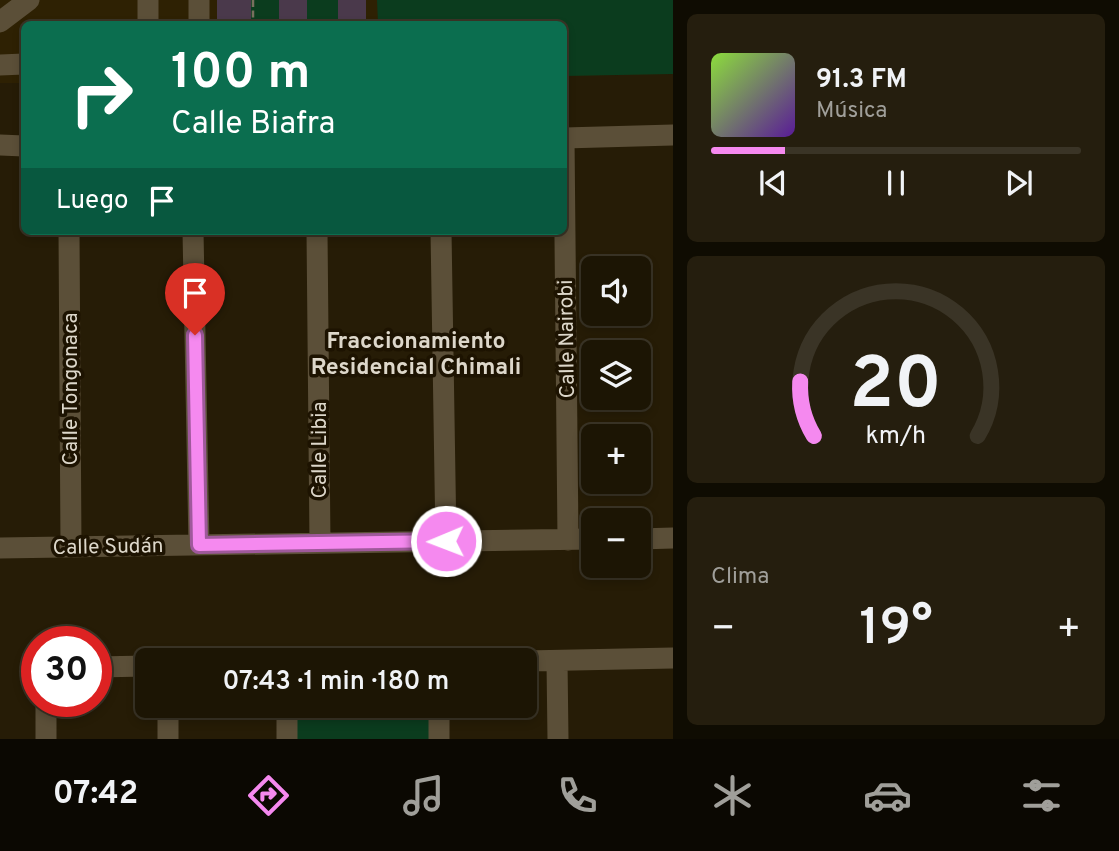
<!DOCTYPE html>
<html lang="es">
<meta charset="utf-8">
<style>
:root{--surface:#1c1504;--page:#251e0e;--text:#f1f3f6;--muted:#a09f9a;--line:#3a3426;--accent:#f589ef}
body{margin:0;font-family:Overpass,sans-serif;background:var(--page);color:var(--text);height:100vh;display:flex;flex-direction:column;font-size:26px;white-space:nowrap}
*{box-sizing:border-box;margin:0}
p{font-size:23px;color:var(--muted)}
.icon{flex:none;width:38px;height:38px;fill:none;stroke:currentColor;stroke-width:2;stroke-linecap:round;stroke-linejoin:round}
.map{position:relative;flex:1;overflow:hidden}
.details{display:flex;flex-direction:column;gap:14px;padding:14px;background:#0f0c02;width:446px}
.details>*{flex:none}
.hud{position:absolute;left:21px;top:21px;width:546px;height:214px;border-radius:10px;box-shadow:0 4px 10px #0003,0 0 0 2px var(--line);background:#0b6e4f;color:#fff;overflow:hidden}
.tools{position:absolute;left:581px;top:256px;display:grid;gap:14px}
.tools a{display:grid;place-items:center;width:70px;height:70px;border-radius:10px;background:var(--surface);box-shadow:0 4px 10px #0003,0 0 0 2px var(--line);font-size:35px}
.speed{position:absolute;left:21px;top:626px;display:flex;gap:14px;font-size:35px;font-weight:700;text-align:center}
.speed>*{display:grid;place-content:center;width:91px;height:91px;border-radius:50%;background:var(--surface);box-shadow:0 4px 10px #0003,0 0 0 2px var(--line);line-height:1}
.speed .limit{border:10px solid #d22;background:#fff;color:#111}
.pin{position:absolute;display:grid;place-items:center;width:60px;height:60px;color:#fff;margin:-72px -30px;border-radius:50% 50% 50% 0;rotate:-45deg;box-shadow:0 0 7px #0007}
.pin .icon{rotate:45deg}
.me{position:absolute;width:77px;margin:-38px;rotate:269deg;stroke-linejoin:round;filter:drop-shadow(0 0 5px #0008)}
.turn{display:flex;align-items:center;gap:24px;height:147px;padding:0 35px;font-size:32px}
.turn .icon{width:91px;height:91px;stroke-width:2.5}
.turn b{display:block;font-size:49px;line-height:60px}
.then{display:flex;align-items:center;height:66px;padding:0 35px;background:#0003;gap:14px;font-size:26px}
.big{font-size:52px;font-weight:600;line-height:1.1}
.details .widget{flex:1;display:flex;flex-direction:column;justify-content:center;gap:10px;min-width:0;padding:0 24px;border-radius:10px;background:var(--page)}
.details .dial{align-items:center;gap:0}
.dial svg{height:182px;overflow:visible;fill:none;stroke:var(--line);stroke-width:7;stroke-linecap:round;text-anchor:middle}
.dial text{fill:var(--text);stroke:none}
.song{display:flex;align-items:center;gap:21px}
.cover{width:84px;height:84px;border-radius:10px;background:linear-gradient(135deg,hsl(90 70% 55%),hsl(270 70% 35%))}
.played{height:7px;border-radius:4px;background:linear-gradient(90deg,var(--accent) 20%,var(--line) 20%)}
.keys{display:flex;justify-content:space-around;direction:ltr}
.heat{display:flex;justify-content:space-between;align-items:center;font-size:38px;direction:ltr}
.trip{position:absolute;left:135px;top:648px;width:402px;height:70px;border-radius:10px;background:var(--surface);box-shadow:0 4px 10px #0003,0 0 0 2px var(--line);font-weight:600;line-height:70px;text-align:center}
.tabs{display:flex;height:112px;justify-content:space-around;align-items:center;background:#0b0802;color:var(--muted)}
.tabs .icon{width:49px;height:49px}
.tabs .selected{color:var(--accent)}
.tabs b{font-size:32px;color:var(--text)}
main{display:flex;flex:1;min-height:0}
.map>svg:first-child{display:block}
</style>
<main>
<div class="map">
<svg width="673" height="739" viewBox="0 0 673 739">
<rect width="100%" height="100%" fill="#261c06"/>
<path fill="#2e2103" d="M0,0H673V74L564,76V24H24V83H0Z"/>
<path fill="#0b3c1e" d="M251,0H279V24H251Z
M307,0H338V24H307Z
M377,0H673V74L564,76V24H378Z
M293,705H435V739H293Z"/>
<path fill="#4a394b" d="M217,0H251V24H217Z
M279,0H307V24H279Z
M338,0H366V24H338Z"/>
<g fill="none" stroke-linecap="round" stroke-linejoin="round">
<path stroke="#78705e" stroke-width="2.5" stroke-dasharray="7 3.5" stroke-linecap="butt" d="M253,0V24"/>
<path stroke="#5b4f38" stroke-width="21" d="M148,0V24
M199,0V24
M0,22L29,0
M0,65L24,64
M564,138L568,540
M564,138L673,135
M0,145L24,146
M69,231L71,547
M193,231L199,545
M317,231L320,543
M441,231L446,541
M639,539L673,538
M0,548L593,539
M525,661L673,658
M557,661L558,739
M96,667L147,666
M46,702V739
M168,705V739
M287,705V739
M439,705V739"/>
</g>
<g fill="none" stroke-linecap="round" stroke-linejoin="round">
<defs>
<path id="route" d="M195,335L199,545L446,541"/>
</defs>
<use href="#route" stroke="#9f599b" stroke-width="18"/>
<use href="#route" stroke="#f589ef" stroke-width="12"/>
</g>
<g text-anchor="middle" stroke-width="7" stroke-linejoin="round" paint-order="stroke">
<g font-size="21" fill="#ddd7ca" stroke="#1d1301">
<text transform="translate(566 339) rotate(-91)" y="7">Calle Nairobi</text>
<text transform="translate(70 389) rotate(-90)" y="7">Calle Tongonaca</text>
<text transform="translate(319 450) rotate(-90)" y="7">Calle Libia</text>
<text transform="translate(108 546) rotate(-1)" y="7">Calle Sudán</text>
</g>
<g font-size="23" font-weight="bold" fill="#ddd7ca" stroke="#1d1301">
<text x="416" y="348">Fraccionamiento<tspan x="416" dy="26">Residencial Chimali</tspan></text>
</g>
</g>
</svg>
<div class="tools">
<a><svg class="icon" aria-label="sound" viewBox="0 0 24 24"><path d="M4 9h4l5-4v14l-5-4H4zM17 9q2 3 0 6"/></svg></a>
<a><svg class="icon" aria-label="layers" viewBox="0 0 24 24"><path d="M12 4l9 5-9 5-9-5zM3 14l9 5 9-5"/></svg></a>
<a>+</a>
<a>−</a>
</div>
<div class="speed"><div class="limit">30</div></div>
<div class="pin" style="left:195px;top:335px;background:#d93025"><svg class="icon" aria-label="arrive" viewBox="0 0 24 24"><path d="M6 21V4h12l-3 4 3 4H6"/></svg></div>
<svg class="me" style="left:446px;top:541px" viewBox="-20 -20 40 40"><circle r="17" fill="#f589ef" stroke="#fff" stroke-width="3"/><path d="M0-11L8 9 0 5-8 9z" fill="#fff"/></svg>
<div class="trip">07:43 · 1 min · 180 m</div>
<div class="hud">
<div class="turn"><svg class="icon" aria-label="right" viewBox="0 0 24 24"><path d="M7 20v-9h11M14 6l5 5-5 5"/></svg><div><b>100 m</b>Calle Biafra</div></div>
<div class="then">Luego<svg class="icon" aria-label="arrive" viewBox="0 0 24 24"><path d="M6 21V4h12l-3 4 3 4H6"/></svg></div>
</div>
</div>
<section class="details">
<div class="widget">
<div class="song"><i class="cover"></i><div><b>91.3 FM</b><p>Música</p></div></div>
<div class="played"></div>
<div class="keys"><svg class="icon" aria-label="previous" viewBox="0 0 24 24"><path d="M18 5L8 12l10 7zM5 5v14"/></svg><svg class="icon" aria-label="pause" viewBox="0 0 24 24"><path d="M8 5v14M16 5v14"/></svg><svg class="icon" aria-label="next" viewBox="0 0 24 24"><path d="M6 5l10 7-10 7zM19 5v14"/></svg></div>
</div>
<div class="widget dial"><svg viewBox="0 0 100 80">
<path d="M14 69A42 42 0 1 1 86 69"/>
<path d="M14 69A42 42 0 0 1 8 45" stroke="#f589ef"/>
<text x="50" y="56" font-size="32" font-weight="700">20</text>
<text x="50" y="72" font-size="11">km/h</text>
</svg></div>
<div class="widget"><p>Clima</p>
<div class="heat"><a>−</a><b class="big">19°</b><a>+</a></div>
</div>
</section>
</main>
<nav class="tabs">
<b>07:42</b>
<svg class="icon selected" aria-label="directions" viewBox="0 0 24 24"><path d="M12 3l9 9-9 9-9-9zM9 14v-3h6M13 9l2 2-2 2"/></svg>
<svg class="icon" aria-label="music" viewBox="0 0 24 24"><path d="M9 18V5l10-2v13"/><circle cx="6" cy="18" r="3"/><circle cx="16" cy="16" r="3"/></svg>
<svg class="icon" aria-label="phone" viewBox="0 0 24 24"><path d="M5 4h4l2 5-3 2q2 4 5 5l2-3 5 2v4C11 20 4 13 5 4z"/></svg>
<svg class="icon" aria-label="climate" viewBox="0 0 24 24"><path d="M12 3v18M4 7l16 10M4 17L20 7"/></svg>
<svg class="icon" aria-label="car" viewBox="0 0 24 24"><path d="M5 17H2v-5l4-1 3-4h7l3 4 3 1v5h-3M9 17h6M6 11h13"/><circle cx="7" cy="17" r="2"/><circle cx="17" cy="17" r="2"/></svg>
<svg class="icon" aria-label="filters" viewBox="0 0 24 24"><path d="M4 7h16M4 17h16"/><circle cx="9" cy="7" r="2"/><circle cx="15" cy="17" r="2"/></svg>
</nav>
